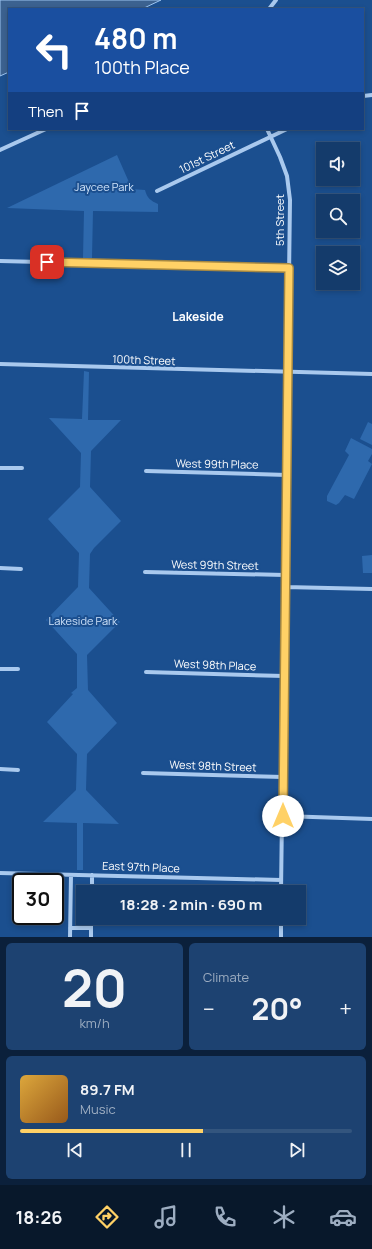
<!DOCTYPE html>
<meta charset="utf-8">
<style>
:root{--surface:#143b6b;--page:#1d4271;--text:#f1f3f6;--muted:#9dadc1;--line:#33557e;--accent:#ffd166}
body{margin:0;font-family:Manrope,sans-serif;background:var(--page);color:var(--text);height:100vh;display:flex;flex-direction:column;font-size:15px;white-space:nowrap}
*{box-sizing:border-box;margin:0}
p{font-size:13px;color:var(--muted)}
.icon{flex:none;width:22px;height:22px;fill:none;stroke:currentColor;stroke-width:2;stroke-linecap:round;stroke-linejoin:round}
.map{position:relative;height:937px;overflow:hidden}
.details{display:flex;flex-direction:column;gap:6px;padding:6px;background:#0b203b;flex:1}
.details>*{flex:none}
.hud{position:absolute;left:8px;top:8px;width:356px;height:122px;border-radius:0px;box-shadow:0 2px 6px #0003,0 0 0 1px var(--line);background:#1a4fa0;color:#fff;overflow:hidden}
.controls{position:absolute;left:316px;top:142px;display:grid;gap:8px}
.controls a{display:grid;place-items:center;width:44px;height:44px;border-radius:0px;background:var(--surface);box-shadow:0 2px 6px #0003,0 0 0 1px var(--line);font-size:20px}
.speed{position:absolute;left:12px;top:873px;display:flex;gap:8px;font-size:20px;font-weight:700;text-align:center}
.speed>*{display:grid;place-content:center;width:52px;height:52px;border-radius:50%;background:var(--surface);box-shadow:0 2px 6px #0003,0 0 0 1px var(--line);line-height:1}
.speed .limit{border:2px solid #111;border-radius:6px;background:#fff;color:#111}
.pin{position:absolute;display:grid;place-items:center;width:34px;height:34px;color:#fff;margin:-17px;border-radius:8px;box-shadow:0 2px 6px #0006}
.me{position:absolute;width:44px;margin:-22px;rotate:0deg;stroke-linejoin:round;filter:drop-shadow(0 0 3px #0008)}
.turn{display:flex;align-items:center;gap:14px;height:84px;padding:0 20px;font-size:18px}
.turn .icon{width:52px;height:52px;stroke-width:2.5}
.turn b{display:block;font-size:28px;line-height:34px}
.then{display:flex;align-items:center;height:38px;padding:0 20px;background:#0003;gap:8px;font-size:15px}
.big{font-size:30px;font-weight:700;line-height:1.1}
.details .tile{flex:1;display:flex;flex-direction:column;justify-content:center;gap:6px;min-width:0;padding:0 14px;border-radius:6px;background:var(--page)}
.details .dial{align-items:center;gap:0}
.dial b{font-size:52px;line-height:1}
.song{display:flex;align-items:center;gap:12px}
.cover{width:48px;height:48px;border-radius:6px;background:linear-gradient(135deg,hsl(40 70% 55%),hsl(30 70% 35%))}
.played{height:4px;border-radius:2px;background:linear-gradient(90deg,var(--accent) 55%,var(--line) 55%)}
.keys{display:flex;justify-content:space-around;direction:ltr}
.heat{display:flex;justify-content:space-between;align-items:center;font-size:22px;direction:ltr}
.details .tiles{flex:1;display:grid;gap:6px;grid-template-columns:1fr 1fr}
.tile:last-child{grid-column:span 2}
.trip{position:absolute;left:76px;top:885px;width:230px;height:40px;border-radius:0px;background:var(--surface);box-shadow:0 2px 6px #0003,0 0 0 1px var(--line);font-weight:700;line-height:40px;text-align:center}
.dock{display:flex;height:64px;justify-content:space-around;align-items:center;background:#08182b;color:var(--muted)}
.dock .icon{width:28px;height:28px}
.dock .selected{color:var(--accent)}
.dock b{font-size:18px;color:var(--text)}
.map>svg:first-child{display:block}
</style>
<div class="map">
<svg width="372" height="937" viewBox="0 0 372 937">
<rect width="100%" height="100%" fill="#1b4f8f"/>
<path fill="#2e69ad" d="M117,155L132,189L145,190C147,198 151,201 158,204V212L93,211L92,258H83L84,211L7,208Z
M84,371L89,372L88,420H121L91,451L90,487L121,521L94,548L90,554L89,588L120,622L87,655L88,690L117,723L87,754L86,790L119,824L83,823V870H77V823L43,822L76,790L77,754L47,722L73,694L71,693L77,688V654L46,620L78,587L79,553L48,519L80,487L81,453L49,418L82,419Z
M368,422L372,424V445L360,439Z
M351,438L372,449V454L368,461L372,464L354,499L345,495L339,503L336,505L327,501V496L349,455L345,451Z
M372,555V573H363L362,556Z"/>
<path fill="#3c6290" stroke="#9cc4f0" d="M0,0H161L142,9H9V72L0,76Z"/>
<g fill="none" stroke-linecap="round" stroke-linejoin="round">
<path stroke="#a9c9ee" stroke-width="4" d="M269,9L276,0
M363,96L372,95
M267,129L280,157L287,176L290,200L281,892
M0,150L46,129
M157,191L287,129
M0,261L289,268
M0,364L372,374
M0,468H22
M146,471L287,475
M0,568L21,569
M145,572L285,575
M285,587L372,589
M0,669H18
M146,672L284,676
M0,769L18,770
M143,773L283,777
M283,816L372,819
M0,873L281,880
M92,892V875
M70,928H91
M70,937L71,875
M91,937V918
M281,937V918"/>
</g>
<g fill="none" stroke-linecap="round" stroke-linejoin="round">
<defs>
<path id="route" d="M47,262L289,268L283,816"/>
</defs>
<use href="#route" stroke="#a68842" stroke-width="10"/>
<use href="#route" stroke="#ffd166" stroke-width="7"/>
</g>
<g text-anchor="middle" stroke-width="4" stroke-linejoin="round" paint-order="stroke">
<g font-size="11" fill="#fff" stroke="#1b4f8f">
<text transform="translate(207 157) rotate(-26)" y="4">101st Street</text>
<text transform="translate(280 220) rotate(-90)" y="4">5th Street</text>
<text transform="translate(144 360) rotate(2)" y="4">100th Street</text>
<text transform="translate(217 464) rotate(1)" y="4">West 99th Place</text>
<text transform="translate(215 565) rotate(1)" y="4">West 99th Street</text>
<text transform="translate(215 665) rotate(2)" y="4">West 98th Place</text>
<text transform="translate(213 766) rotate(2)" y="4">West 98th Street</text>
<text transform="translate(141 867) rotate(2)" y="4">East 97th Place</text>
</g>
<g font-size="11" fill="#cfe3fa" stroke="#1b4f8f">
<text x="104" y="191">Jaycee Park</text>
<text x="83" y="625">Lakeside Park</text>
</g>
<g font-size="12" font-weight="bold" fill="#fff" stroke="#1b4f8f">
<text x="198" y="321">Lakeside</text>
</g>
</g>
</svg>
<div class="controls">
<a><svg class="icon" aria-label="sound" viewBox="0 0 24 24"><path d="M4 9h4l5-4v14l-5-4H4zM17 9q2 3 0 6"/></svg></a>
<a><svg class="icon" aria-label="search" viewBox="0 0 24 24"><circle cx="10" cy="10" r="6"/><path d="M15 15l6 6"/></svg></a>
<a><svg class="icon" aria-label="layers" viewBox="0 0 24 24"><path d="M12 4l9 5-9 5-9-5zM3 14l9 5 9-5"/></svg></a>
</div>
<div class="speed"><div class="limit">30</div></div>
<div class="pin" style="left:47px;top:262px;background:#d93025"><svg class="icon" aria-label="arrive" viewBox="0 0 24 24"><path d="M6 21V4h12l-3 4 3 4H6"/></svg></div>
<svg class="me" style="left:283px;top:816px" viewBox="-20 -20 40 40"><circle r="19" fill="#fff"/><path d="M0-13L10 11 0 6-10 11z" fill="#ffd166"/></svg>
<div class="trip">18:28 · 2 min · 690 m</div>
<div class="hud">
<div class="turn"><svg class="icon" aria-label="left" viewBox="0 0 24 24"><path d="M17 20v-9H6M10 6l-5 5 5 5"/></svg><div><b>480 m</b>100th Place</div></div>
<div class="then">Then<svg class="icon" aria-label="arrive" viewBox="0 0 24 24"><path d="M6 21V4h12l-3 4 3 4H6"/></svg></div>
</div>
</div>
<section class="details">
<div class="tiles">
<div class="tile dial"><b>20</b><p>km/h</p></div>
<div class="tile"><p>Climate</p>
<div class="heat"><a>−</a><b class="big">20°</b><a>+</a></div>
</div>
<div class="tile">
<div class="song"><i class="cover"></i><div><b>89.7 FM</b><p>Music</p></div></div>
<div class="played"></div>
<div class="keys"><svg class="icon" aria-label="previous" viewBox="0 0 24 24"><path d="M18 5L8 12l10 7zM5 5v14"/></svg><svg class="icon" aria-label="pause" viewBox="0 0 24 24"><path d="M8 5v14M16 5v14"/></svg><svg class="icon" aria-label="next" viewBox="0 0 24 24"><path d="M6 5l10 7-10 7zM19 5v14"/></svg></div>
</div>
</div>
</section>
<nav class="dock">
<b>18:26</b>
<svg class="icon selected" aria-label="directions" viewBox="0 0 24 24"><path d="M12 3l9 9-9 9-9-9zM9 14v-3h6M13 9l2 2-2 2"/></svg>
<svg class="icon" aria-label="music" viewBox="0 0 24 24"><path d="M9 18V5l10-2v13"/><circle cx="6" cy="18" r="3"/><circle cx="16" cy="16" r="3"/></svg>
<svg class="icon" aria-label="phone" viewBox="0 0 24 24"><path d="M5 4h4l2 5-3 2q2 4 5 5l2-3 5 2v4C11 20 4 13 5 4z"/></svg>
<svg class="icon" aria-label="climate" viewBox="0 0 24 24"><path d="M12 3v18M4 7l16 10M4 17L20 7"/></svg>
<svg class="icon" aria-label="car" viewBox="0 0 24 24"><path d="M5 17H2v-5l4-1 3-4h7l3 4 3 1v5h-3M9 17h6M6 11h13"/><circle cx="7" cy="17" r="2"/><circle cx="17" cy="17" r="2"/></svg>
</nav>
